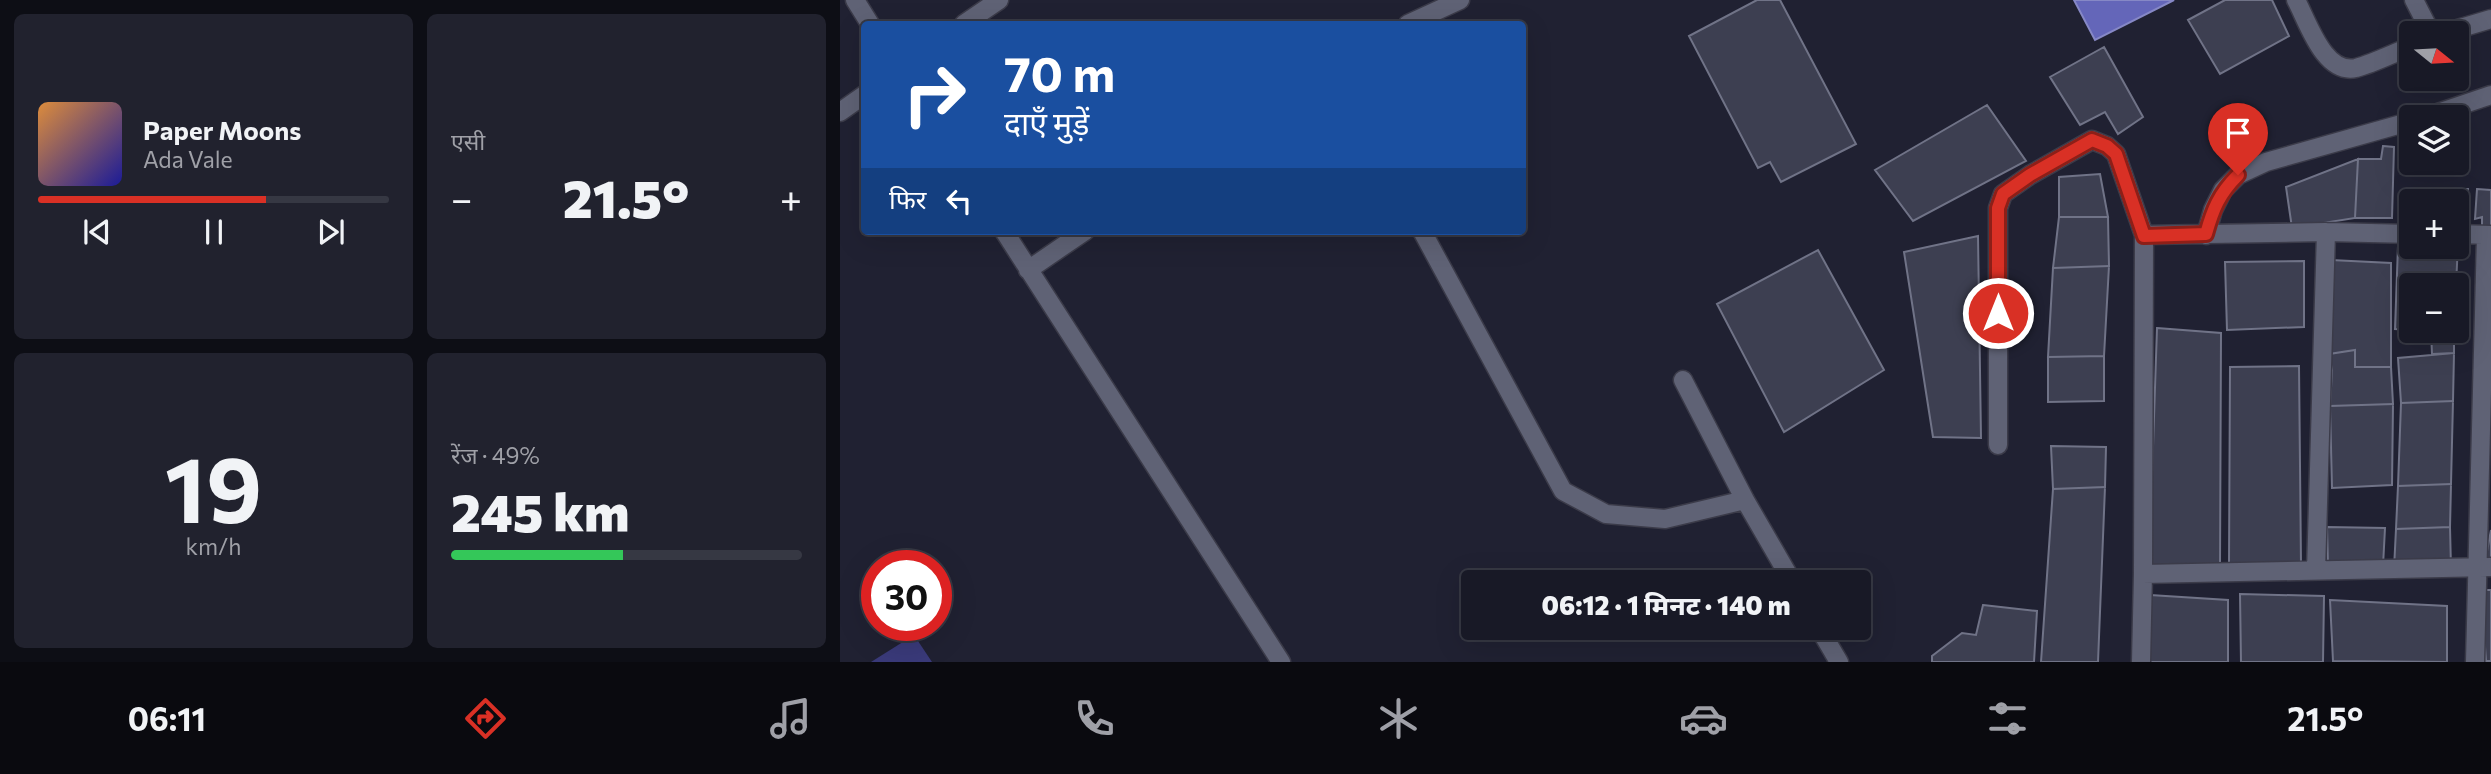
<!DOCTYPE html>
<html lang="hi">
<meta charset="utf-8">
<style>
:root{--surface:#181926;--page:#21222e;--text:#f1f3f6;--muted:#9fa0a7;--line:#363843;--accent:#d93025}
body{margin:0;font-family:Commissioner,"Noto Sans Devanagari",sans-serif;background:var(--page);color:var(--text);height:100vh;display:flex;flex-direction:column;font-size:26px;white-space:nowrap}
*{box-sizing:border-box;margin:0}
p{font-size:23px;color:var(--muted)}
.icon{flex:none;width:38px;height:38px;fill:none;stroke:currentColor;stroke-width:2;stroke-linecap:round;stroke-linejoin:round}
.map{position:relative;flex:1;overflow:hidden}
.side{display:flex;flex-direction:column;gap:14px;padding:14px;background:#0d0e15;width:840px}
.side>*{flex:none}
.hud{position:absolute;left:21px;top:21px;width:665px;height:214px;border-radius:7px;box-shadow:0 7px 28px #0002,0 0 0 2px var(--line);background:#1a4fa0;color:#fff;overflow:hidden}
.needle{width:46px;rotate:108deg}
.buttons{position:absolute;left:1559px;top:21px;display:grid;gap:14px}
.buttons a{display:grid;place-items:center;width:70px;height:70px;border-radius:7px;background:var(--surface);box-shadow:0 7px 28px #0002,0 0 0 2px var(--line);font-size:35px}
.speed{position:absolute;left:21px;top:550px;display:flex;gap:14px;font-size:35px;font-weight:700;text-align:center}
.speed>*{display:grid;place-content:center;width:91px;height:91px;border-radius:50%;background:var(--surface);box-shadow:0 7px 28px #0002,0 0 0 2px var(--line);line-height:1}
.speed .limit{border:10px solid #d22;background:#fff;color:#111}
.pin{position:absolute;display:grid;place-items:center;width:60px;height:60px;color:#fff;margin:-72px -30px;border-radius:50% 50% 50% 0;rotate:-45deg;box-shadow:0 0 7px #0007}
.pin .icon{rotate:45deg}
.me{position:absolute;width:77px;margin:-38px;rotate:0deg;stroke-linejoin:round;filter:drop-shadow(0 0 5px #0008)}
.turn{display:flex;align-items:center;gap:24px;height:147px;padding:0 28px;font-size:32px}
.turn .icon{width:91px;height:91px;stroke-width:2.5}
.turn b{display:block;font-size:49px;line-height:60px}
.then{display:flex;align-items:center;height:66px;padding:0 28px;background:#0003;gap:14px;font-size:26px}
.big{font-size:52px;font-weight:800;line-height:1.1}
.side .card{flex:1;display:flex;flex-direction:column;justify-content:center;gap:10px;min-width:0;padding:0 24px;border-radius:10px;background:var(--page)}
.side .dial{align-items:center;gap:0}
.dial b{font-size:91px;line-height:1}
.song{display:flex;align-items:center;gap:21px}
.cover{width:84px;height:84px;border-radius:10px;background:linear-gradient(135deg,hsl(30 70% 55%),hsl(240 70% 35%))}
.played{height:7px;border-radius:4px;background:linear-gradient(90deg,var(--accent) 65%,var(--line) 65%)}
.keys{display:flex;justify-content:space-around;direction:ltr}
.heat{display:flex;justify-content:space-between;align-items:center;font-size:38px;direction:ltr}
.charge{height:10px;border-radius:5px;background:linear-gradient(90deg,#34c759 49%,var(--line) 0)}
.side .tiles{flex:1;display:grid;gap:14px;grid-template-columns:repeat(2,1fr)}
.trip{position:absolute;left:621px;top:570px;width:410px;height:70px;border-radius:7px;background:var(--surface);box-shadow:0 7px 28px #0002,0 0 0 2px var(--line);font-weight:800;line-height:70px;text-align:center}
.dock{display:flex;height:112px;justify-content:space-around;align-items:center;background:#0a0a0f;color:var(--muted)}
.dock .icon{width:49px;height:49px}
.dock .active{color:var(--accent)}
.dock b{font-size:32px;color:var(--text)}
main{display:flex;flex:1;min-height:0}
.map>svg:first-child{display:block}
</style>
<main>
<section class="side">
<div class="tiles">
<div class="card">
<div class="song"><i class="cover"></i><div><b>Paper Moons</b><p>Ada Vale</p></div></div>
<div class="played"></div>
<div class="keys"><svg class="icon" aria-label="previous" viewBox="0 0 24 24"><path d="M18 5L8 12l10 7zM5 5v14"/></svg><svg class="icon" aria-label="pause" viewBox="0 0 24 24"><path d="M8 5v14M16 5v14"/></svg><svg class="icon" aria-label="next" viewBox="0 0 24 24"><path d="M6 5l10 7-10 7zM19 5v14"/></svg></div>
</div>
<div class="card"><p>एसी</p>
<div class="heat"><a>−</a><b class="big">21.5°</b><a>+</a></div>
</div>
<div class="card dial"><b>19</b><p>km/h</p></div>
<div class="card"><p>रेंज · 49%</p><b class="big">245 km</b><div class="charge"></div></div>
</div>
</section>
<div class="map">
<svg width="1651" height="662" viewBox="0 0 1651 662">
<rect width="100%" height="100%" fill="#202132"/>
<path fill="#3a3a7a" d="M74,635L92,662H31Z"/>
<path fill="#6466b9" stroke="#8688c6" stroke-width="2" d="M1234,0H1334L1255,40Z"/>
<path fill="#3d3f51" stroke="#707387" stroke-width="2" d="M917,0H940L1016,144L941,182L930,162L918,168L849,36Z
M1385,0H1432L1449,36L1380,74L1348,20Z
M1264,47L1303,117L1278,134L1265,112L1240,125L1210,77Z
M1147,105L1186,161L1073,221L1035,170Z
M1543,146L1554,147L1552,218H1515L1518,159H1541Z
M1518,159L1515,218L1452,228L1446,187Z
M1260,174L1268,217H1219V177Z
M1628,189L1629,225H1617V201H1594V190Z
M1637,189L1651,190V227H1642V217L1635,219Z
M1219,217H1268L1269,266L1213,268Z
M1138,236L1141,438L1093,437L1064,252Z
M1618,244L1616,285H1572V330L1555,329L1558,246L1617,247Z
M978,250L1044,370L944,432L877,304Z
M1491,260L1551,263V367H1515V350L1489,354Z
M1464,261V327L1387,330L1385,262Z
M1269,266L1264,356L1208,357L1213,268Z
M1317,328L1381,333L1380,567L1309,566Z
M1584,331H1614V353L1592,354L1591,331Z
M1515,350V367H1551L1553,404L1490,406L1492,370L1489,354Z
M1614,353L1613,401L1561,403L1558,358Z
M1264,356V401L1208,402V357Z
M1459,366L1461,565H1389L1390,367Z
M1613,401L1611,484L1558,486L1561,403Z
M1553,404L1552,485L1492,488L1490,406Z
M1211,446L1266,447L1265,487L1213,489Z
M1611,484L1610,527L1556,529L1558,486Z
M1265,487L1258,662H1201L1213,489Z
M1487,527L1545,528L1543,566H1488Z
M1610,527L1611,568L1554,569L1556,529Z
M1651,530V561L1645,562Z
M1641,590H1651V661H1646Z
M1400,594L1484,596L1483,662H1401Z
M1310,595L1388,600V662H1306Z
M1490,600L1607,606V662L1493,661Z
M1143,605L1197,611L1194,662H1092V656L1122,633L1136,635Z"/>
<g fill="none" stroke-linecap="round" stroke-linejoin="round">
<defs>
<path id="minor" d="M15,0L30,24
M1456,0C1468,22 1484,75 1516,68C1534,63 1554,53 1572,46
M1574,0L1591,33
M124,24L159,0
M568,24L620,0
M1604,33L1651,19
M0,112L24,95
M1586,117L1651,95
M164,231L441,662
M582,231L723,491L766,514L825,519L905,500
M1617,234L1651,235
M1304,235L1486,232L1572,234
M1366,235L1373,210L1383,190L1398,175L1426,162L1572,121
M188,270L245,231
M843,380L905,500L953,583
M1158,445V208L1163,194L1190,175L1252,140L1267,146L1276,154L1304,235L1303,574L1301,662
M1476,571L1486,232
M1303,574L1651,567
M979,628L999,662
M1635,662L1646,235"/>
</defs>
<use href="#minor" stroke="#3b3b49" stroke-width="21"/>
<use href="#minor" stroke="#5f6275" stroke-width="18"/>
</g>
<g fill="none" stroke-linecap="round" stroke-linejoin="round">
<defs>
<path id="route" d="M1158,313V208L1163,194L1190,175L1252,140L1267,146L1276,154L1304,236L1366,234C1373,209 1379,194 1398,175"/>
</defs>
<use href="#route" stroke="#8d1f18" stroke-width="18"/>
<use href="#route" stroke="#d93025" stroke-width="12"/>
</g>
</svg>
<div class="buttons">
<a><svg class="needle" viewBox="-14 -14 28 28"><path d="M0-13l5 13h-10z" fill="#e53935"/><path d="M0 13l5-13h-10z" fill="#9fa0a7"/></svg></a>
<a><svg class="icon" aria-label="layers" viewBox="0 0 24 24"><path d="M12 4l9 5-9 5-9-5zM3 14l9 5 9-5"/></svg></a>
<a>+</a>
<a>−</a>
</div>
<div class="speed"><div class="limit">30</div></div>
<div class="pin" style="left:1398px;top:175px;background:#d93025"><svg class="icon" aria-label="arrive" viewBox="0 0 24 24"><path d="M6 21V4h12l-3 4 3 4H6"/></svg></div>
<svg class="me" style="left:1158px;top:313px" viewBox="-20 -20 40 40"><circle r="17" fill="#d93025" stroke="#fff" stroke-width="3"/><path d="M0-11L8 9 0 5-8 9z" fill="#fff"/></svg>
<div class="trip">06:12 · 1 मिनट · 140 m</div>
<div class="hud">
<div class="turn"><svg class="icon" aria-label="right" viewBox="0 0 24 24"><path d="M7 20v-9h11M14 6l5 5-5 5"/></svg><div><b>70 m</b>दाएँ मुड़ें</div></div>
<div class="then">फिर<svg class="icon" aria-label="left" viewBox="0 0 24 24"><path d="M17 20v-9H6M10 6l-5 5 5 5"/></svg></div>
</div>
</div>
</main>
<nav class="dock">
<b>06:11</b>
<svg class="icon active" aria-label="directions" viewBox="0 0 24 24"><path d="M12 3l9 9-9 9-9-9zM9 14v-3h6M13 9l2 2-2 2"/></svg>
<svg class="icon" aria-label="music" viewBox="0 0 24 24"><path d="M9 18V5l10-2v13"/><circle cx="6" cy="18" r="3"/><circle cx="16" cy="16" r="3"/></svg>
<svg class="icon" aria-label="phone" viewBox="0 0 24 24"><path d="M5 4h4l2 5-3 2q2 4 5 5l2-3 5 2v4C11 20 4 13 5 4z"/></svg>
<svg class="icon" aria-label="climate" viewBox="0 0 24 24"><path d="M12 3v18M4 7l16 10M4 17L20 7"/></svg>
<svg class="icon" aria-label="car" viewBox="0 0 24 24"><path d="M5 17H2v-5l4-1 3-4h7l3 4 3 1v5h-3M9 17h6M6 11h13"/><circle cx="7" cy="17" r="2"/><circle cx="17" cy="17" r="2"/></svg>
<svg class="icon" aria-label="filters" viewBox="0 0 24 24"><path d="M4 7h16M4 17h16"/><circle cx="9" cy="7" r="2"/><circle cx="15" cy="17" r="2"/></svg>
<b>21.5°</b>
</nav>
